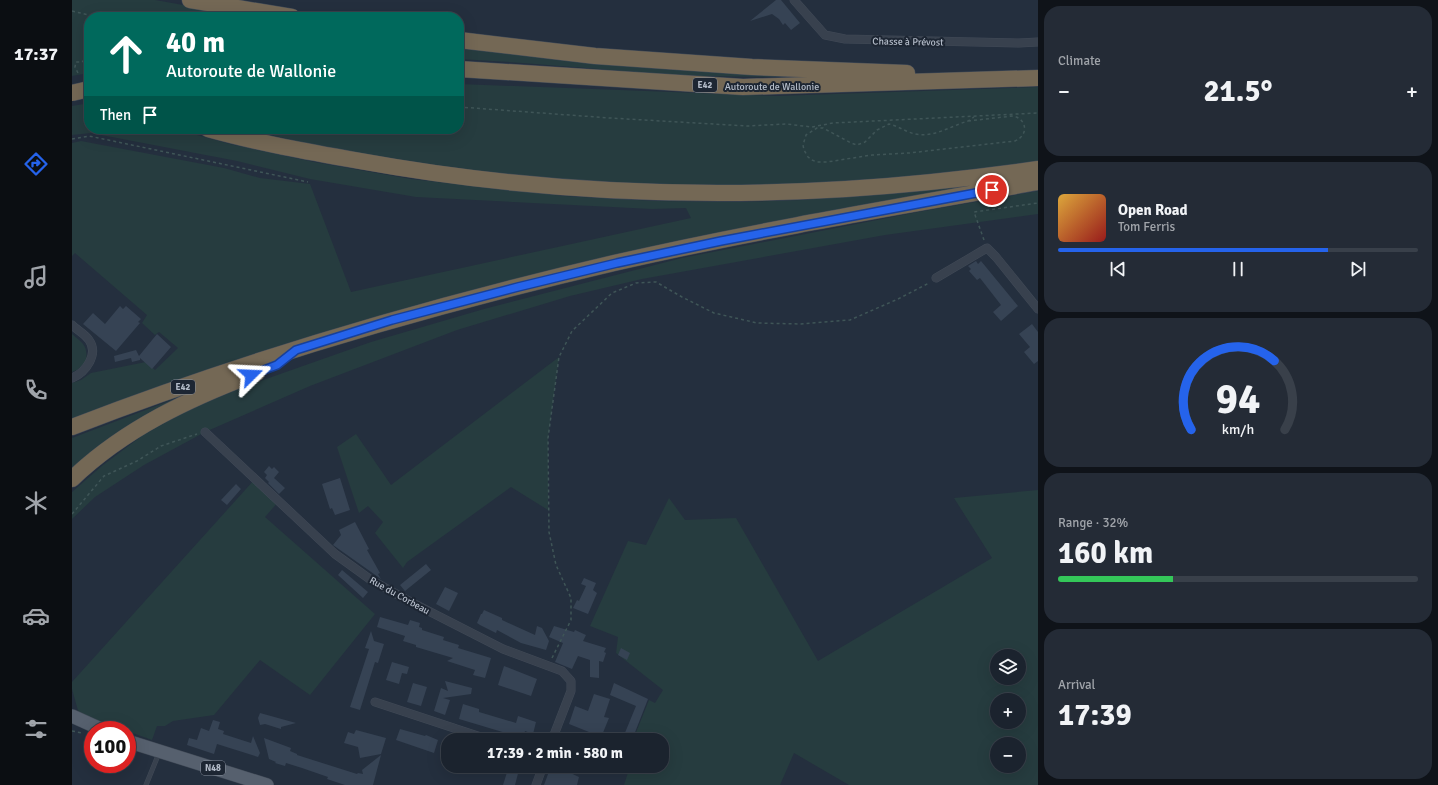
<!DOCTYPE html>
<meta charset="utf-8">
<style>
:root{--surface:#1b232e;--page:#242b36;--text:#f1f3f6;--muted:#a0a4aa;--line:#39404a;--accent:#2563eb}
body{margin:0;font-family:Signika,sans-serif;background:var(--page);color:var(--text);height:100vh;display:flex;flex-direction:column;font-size:15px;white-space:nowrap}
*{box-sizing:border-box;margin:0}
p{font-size:13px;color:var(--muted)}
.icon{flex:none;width:22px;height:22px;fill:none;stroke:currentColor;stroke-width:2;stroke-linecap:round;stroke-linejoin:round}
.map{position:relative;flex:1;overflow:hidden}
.drawer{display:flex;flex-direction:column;gap:6px;padding:6px;background:#0f1319;width:400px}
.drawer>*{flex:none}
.hud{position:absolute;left:12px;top:12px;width:380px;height:122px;border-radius:16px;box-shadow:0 4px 16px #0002,0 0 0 1px var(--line);background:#00695c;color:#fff;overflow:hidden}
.tools{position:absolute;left:918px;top:649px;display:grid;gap:8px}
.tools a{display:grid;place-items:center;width:36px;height:36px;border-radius:50%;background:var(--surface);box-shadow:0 4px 16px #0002,0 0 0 1px var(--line);font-size:20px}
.speed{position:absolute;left:12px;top:721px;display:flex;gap:8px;font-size:20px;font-weight:700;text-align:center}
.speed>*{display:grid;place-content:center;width:52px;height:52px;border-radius:50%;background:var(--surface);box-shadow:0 4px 16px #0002,0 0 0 1px var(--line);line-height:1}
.speed .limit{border:6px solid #d22;background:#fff;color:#111}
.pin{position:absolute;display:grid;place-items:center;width:34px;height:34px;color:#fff;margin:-17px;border:2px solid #fff;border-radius:50%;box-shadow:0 1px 4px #0007}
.me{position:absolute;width:44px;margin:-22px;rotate:69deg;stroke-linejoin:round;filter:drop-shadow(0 0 3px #0008)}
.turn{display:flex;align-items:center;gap:14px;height:84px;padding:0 16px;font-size:18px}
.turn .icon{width:52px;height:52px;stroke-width:2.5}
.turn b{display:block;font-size:28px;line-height:34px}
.then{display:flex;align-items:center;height:38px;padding:0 16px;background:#0003;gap:8px;font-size:15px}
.big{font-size:30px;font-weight:700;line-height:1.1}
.drawer .card{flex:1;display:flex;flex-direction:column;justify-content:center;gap:6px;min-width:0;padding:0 14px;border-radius:16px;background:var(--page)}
.drawer .dial{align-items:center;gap:0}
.dial svg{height:104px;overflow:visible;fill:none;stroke:var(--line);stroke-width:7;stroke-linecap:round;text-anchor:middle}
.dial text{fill:var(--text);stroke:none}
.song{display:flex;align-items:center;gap:12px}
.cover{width:48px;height:48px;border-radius:6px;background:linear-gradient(135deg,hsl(40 70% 55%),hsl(0 70% 35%))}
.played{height:4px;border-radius:2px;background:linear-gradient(90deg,var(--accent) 75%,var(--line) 75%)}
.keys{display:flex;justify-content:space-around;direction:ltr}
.heat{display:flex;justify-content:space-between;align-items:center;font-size:22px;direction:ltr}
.charge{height:6px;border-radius:3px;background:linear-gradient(90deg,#34c759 32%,var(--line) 0)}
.trip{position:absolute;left:369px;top:733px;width:228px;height:40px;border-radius:16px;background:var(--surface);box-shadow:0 4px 16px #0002,0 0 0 1px var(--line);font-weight:700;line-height:40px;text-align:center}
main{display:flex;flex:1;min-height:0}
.menu{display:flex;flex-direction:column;width:72px;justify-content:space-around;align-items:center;background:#0b0e12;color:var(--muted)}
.menu .icon{width:28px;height:28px}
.menu .on{color:var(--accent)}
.menu b{font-size:18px;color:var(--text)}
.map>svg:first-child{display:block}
</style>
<main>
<nav class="menu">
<b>17:37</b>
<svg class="icon on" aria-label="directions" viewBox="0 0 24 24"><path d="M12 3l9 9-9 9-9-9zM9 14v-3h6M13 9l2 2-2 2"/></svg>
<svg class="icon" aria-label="music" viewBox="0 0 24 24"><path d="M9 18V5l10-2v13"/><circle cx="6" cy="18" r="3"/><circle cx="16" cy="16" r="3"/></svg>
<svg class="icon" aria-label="phone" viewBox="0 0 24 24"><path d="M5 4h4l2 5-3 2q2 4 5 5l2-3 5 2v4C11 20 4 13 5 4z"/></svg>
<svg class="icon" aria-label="climate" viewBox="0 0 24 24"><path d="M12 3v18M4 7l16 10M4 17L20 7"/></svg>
<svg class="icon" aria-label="car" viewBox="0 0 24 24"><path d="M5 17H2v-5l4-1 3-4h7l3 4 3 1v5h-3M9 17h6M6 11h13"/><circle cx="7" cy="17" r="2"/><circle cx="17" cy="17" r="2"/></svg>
<svg class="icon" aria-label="filters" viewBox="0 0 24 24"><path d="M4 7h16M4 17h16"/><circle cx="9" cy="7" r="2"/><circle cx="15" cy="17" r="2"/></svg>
</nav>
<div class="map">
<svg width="966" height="785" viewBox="0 0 966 785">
<rect width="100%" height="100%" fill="#242f3e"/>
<path fill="#263c3f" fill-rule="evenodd" d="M0,0H83L179,17H17V74H11L0,76Z
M387,46L750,76C710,77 669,77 629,76C548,72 468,63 387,59Z
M387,84L705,96L966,87V162L922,169L767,183L631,187L484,181L399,171L256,148L172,129H387Z
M12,104L17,106V129H103L158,144L242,162L339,179L492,196L585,201L668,202L730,200L897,185L896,188L623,239L105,381L56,398L0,419V383L9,380L19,373L74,362L83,370L106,348L87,332L83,335L70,323L75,315L3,253L0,256V143L9,141L152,168L188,178L238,184L279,292L619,218L614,208L580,209L344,197L238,179L165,161L19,133L0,135V106Z
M966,191V214L813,235L570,279L498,296L385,330L238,386L133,432L72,465L23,497L0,519V492L31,465L71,435L114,411L166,389L299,342L412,309L610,258L846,212Z
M0,334C12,344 16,346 14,362L5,370L0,372Z
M487,357L476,438V510L439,487L335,562L331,568L303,533L311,522L296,506L287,513L265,447L284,434L319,485Z
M105,398V399L0,472V438Z
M183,479L207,501L193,517L303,614L238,695L188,660L142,715L101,721L93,726H85L80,740L55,731V730H51L7,714L0,689V682Z
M966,490V785H777L722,753L708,785H552L558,766H590V740H561L577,700L583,703L591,690L544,653L546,637L518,626L556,541L574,545L597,498L613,520L664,518L746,661L920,558L882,498ZM925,656H947V678H925ZM925,700H947V722H925ZM925,744H947V766H925Z"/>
<path fill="#364354" d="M704,0H709L728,23L719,30L713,23L711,25L707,19L700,14L678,21Z
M904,261L906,264L909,261L946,306L929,321L921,312L929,305L908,278L905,280L897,271L899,269L896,266Z
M48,306L51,309L54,306L69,319L66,322L68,323L44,351L11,324L21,313L33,324Z
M960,324L966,332V361L962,364L952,352L958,347L947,334Z
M85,334L99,347L80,369L68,358V360L60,362L59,358L43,362L42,356L64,350L67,356Z
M197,466L200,469L202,467L207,472L202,478L213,488L207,494L196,483L197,482L193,478L195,475L192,472Z
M268,478L278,510L263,515L260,508L258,509L250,484Z
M164,484L169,489L155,505L149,500Z
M283,522L297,549L295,550L308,573L306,574L309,579L261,545L269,535L267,530Z
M354,564L359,570L333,591L328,585Z
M270,570L296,592L291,598L266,575Z
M512,578L524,583L521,590L525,593L516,614L501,608L505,600L507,601L514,586L509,584Z
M373,587L386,593L377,611L364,604Z
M412,610L430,618V620L463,635L465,626L470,628L477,641L474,650L449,643L425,630L424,633L408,625L405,623L409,614H410Z
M308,617L336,625L338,620L348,623L347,627L350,628V630L372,637L371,640L387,645L386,648L419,658L413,678L401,675L403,670L375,661L381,658L344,647V645L331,641L333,636L305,627Z
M482,626L502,632L503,630L514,635L511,641L534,648L532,652L534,653L531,662L527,661V678L518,677V660L506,656L500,669L483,662L491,643L477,637Z
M299,631L302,641L312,644L306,663L303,662L288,710L278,707L297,649L293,648Z
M549,648L558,653L555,660L546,655Z
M320,662L337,667L335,674L330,673L327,684L314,680Z
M432,666L465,679L459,696L426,685Z
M373,681L400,688L399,694L371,698L378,700L373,715L362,711L369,688L376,691Z
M341,683L355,687L349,706L335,702Z
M542,683L576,699L560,740H550L564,706L538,695Z
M522,694L538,699L532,717L537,718L528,740H513L517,732L497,724L503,706L516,711Z
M391,704L407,709V712L444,723L446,716L464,722L461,734L453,731L451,738L387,719Z
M188,713L224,723L209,727V729L193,724L188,725L186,718Z
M141,720L148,722L146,729L152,731L151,734L179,743L181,736L188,753L186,757L145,744L142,754L115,745L117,738L125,740L129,728L137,731Z
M328,729L353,736L354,735L366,740L362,753L324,740Z
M284,730L314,738L309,754L288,758L286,747L272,743L276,732L282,734Z
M192,738L219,748L218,751L225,754V755L285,774L286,773L291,774L290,770L309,755L301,785H273L255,779L256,777L230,768L214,763L213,766L203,763L204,762L197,759Z
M437,766H448L443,785H431Z
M479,766H488L493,768L492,770L507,777L505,785H472Z"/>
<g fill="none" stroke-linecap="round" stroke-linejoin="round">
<defs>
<path id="lane" d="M74,785L87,753"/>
<path id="street" d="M722,0L753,35L773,39L947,43L966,42
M864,278L915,248L924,257L966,309
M0,325C5,330 13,334 17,340C27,354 14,372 0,378
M133,432L263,554L299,580L335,600L431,649L490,671L499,681V691L480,740
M303,702L418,740
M464,785L471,766"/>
<path id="primary" d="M0,716L31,730
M55,741L195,785"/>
<path id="highway" d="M118,0L220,17
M387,40L523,56L680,67L835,73
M387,69L671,87L966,78
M136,129C186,143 237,152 288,161C448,190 611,199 774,189C838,185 902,178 966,169
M0,427C176,359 358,306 542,263C682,231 825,207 966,182
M0,479C52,429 118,398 185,373"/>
</defs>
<use href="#lane" stroke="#414a57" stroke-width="5"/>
<use href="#street" stroke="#414a57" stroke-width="9"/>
<use href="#primary" stroke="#414a57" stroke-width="14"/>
<use href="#highway" stroke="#434c59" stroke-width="17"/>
<path stroke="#3f5557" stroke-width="1.5" stroke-dasharray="3 3" stroke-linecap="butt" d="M0,11L25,17
M6,73L3,67L4,62H10L17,56
M387,107L538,118L675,126L714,124L740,127L761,123L966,113
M896,121L941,116C955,119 957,135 943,141L837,153L800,155L755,162H745L740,160L736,157L732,150L731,145L734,135L745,128H751L779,143L785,145L793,142L805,130L817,124C826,126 834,132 843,134C861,138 879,126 896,121L902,117
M0,139L17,136L236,182
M912,240L902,212L966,203
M0,514L32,476L65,461L89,446L125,434
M480,658L499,620V598L484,565L477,532L476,438L487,357L500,331L540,293L564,283L584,282L610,297L642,313L685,323L728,324L778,320L826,299L857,283
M0,731L10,733"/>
<use href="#lane" stroke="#38414e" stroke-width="4"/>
<use href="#street" stroke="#38414e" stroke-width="8"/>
<use href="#primary" stroke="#56606e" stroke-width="13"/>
<use href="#highway" stroke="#746855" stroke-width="16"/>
<defs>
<path id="highway-bridge" d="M0,93L17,89"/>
</defs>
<use href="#highway-bridge" stroke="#434c59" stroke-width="17" stroke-linecap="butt"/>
<use href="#highway-bridge" stroke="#746855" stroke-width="16"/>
</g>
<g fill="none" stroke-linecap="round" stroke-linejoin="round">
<defs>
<path id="route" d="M179,375L205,365L224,350L320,320L446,287L545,263L649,241L920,190"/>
</defs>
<use href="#route" stroke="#184099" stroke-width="10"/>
<use href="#route" stroke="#2563eb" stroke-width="7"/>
</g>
<g text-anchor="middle" stroke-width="4" stroke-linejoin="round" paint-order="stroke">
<g fill="#1d2633" stroke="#878f9c" stroke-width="1">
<rect x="621" y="78" width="24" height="14" rx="3"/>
<rect x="99" y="380" width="24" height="14" rx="3"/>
<rect x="129" y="761" width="24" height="14" rx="3"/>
</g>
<g font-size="9" font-weight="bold" fill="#b4bcc9">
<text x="633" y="88">E42</text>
<text x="111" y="390">E42</text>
<text x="141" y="771">N48</text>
</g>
<g font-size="10" fill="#b4bcc9" stroke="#1d2633">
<text transform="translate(836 41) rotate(1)" y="4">Chasse à Prévost</text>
<text x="700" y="90">Autoroute de Wallonie</text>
<text transform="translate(328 595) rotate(29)" y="4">Rue du Corbeau</text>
</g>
</g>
</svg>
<div class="tools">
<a><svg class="icon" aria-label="layers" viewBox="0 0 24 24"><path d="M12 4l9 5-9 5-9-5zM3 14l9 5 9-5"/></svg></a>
<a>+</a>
<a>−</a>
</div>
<div class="speed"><div class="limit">100</div></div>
<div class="pin" style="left:920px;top:190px;background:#d93025"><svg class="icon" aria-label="arrive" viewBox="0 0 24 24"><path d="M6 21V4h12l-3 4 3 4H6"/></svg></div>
<svg class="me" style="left:179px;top:375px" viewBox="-20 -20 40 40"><path d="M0-17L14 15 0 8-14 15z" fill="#2563eb" stroke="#fff" stroke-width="4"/></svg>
<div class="trip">17:39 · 2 min · 580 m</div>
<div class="hud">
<div class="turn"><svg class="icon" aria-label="ahead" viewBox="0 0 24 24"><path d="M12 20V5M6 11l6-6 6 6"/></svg><div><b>40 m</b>Autoroute de Wallonie</div></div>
<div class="then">Then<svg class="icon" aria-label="arrive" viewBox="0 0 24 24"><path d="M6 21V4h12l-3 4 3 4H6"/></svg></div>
</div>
</div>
<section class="drawer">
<div class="card"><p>Climate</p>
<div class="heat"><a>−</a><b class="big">21.5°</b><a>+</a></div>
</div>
<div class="card">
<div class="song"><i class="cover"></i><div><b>Open Road</b><p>Tom Ferris</p></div></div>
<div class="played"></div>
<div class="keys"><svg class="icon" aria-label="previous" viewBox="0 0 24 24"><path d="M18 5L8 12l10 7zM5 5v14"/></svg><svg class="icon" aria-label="pause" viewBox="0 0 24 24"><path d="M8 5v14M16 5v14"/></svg><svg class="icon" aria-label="next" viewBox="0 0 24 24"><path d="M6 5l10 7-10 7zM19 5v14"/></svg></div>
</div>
<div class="card dial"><svg viewBox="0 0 100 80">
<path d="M14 69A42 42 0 1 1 86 69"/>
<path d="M14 69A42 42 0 0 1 78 16" stroke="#2563eb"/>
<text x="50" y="56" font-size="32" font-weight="700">94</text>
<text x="50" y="72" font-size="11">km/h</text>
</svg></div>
<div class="card"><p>Range · 32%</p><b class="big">160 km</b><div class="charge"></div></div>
<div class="card"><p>Arrival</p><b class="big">17:39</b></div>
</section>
</main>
